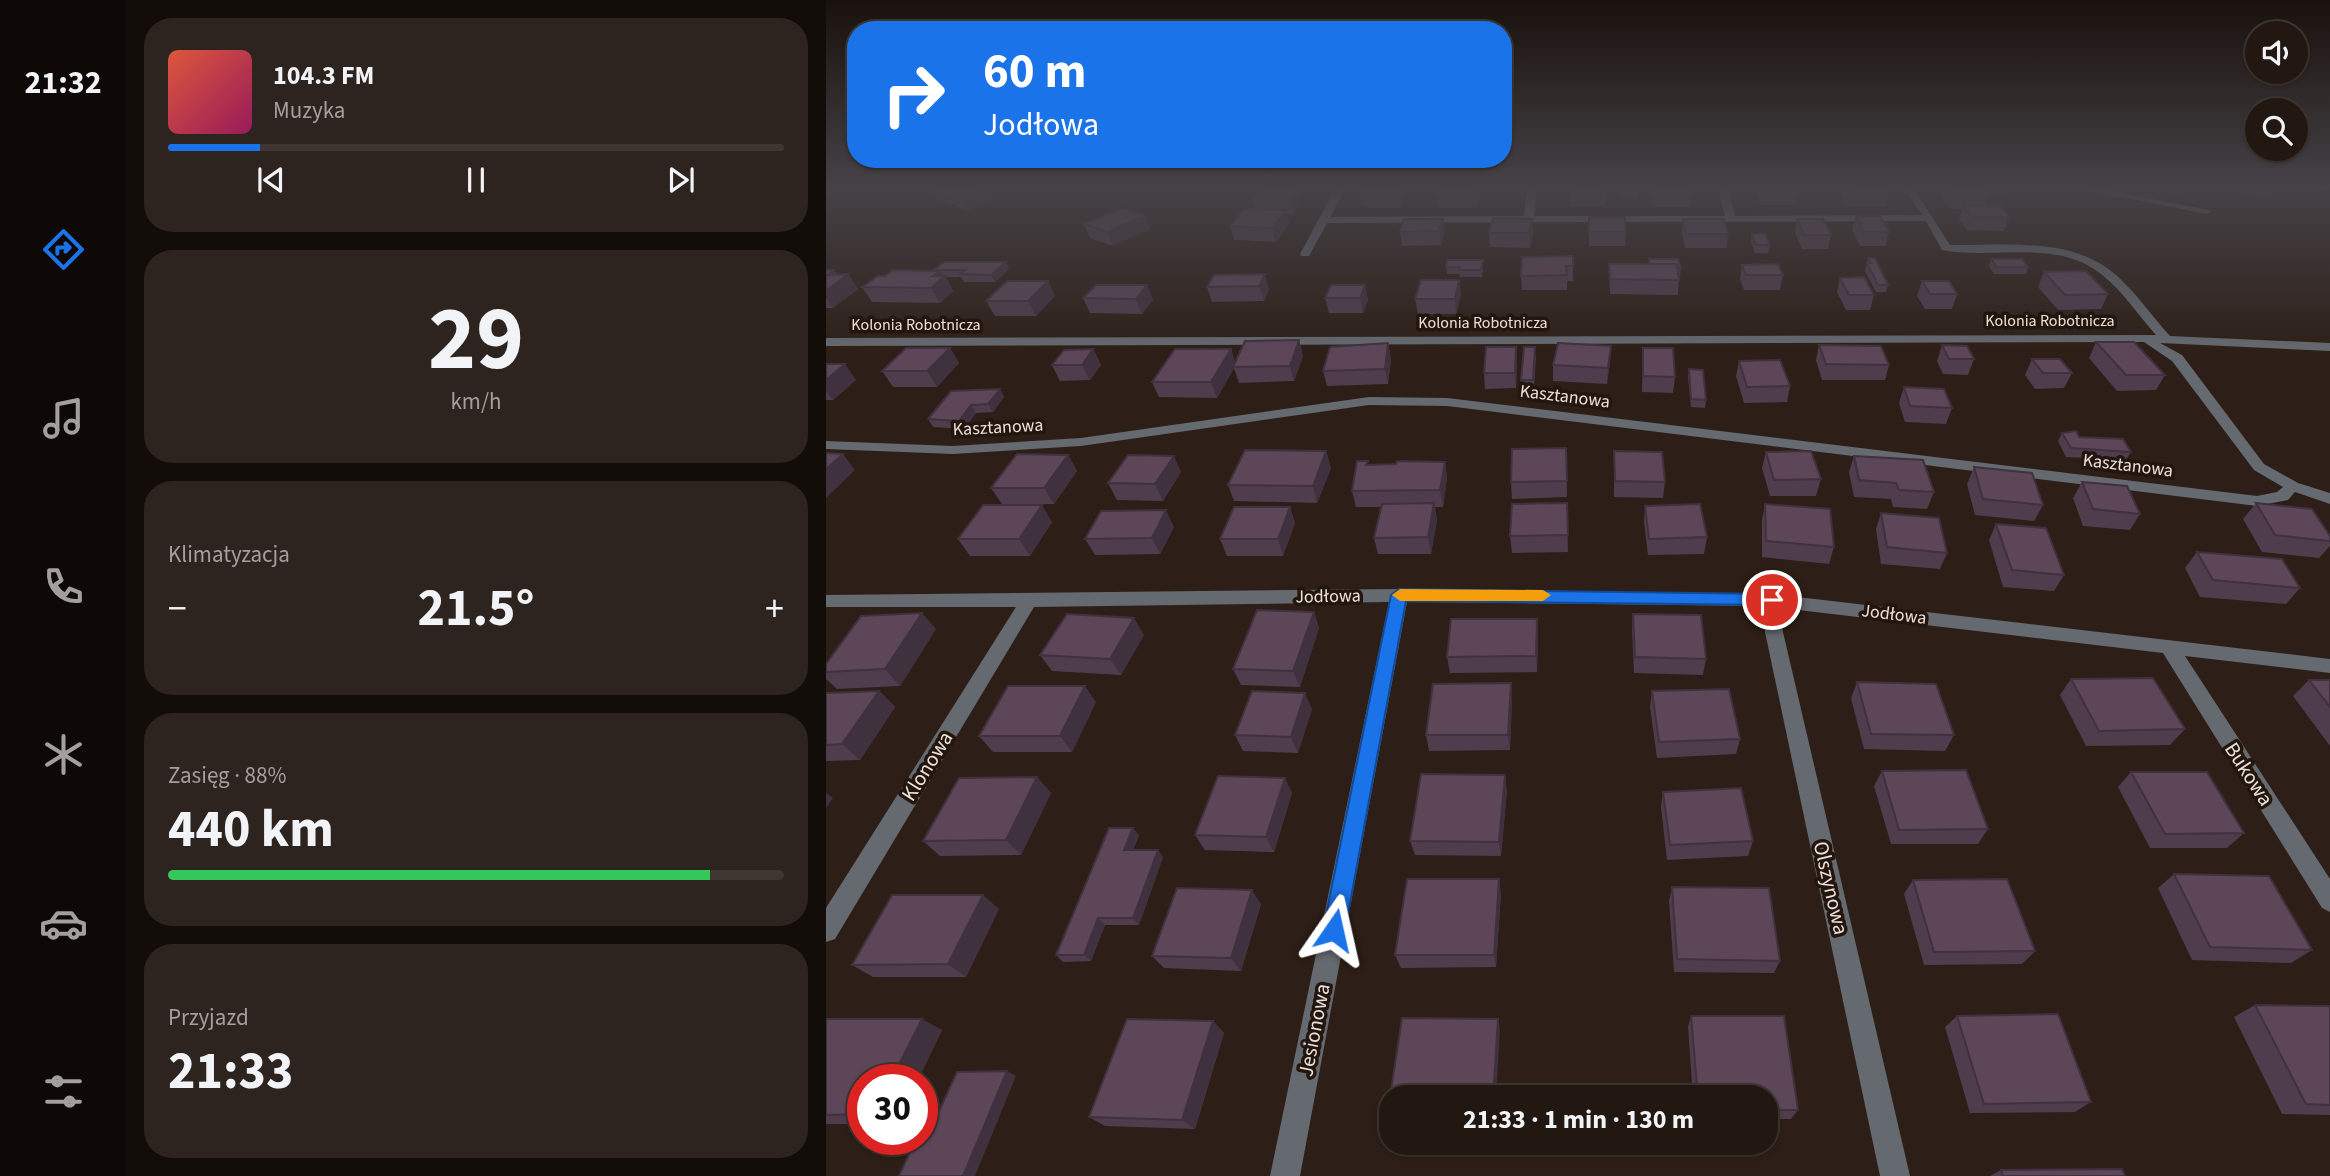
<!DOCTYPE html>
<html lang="pl">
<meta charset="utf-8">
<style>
:root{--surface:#221711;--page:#2e241f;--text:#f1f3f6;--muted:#a29f9f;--line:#3f3631;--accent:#1a73e8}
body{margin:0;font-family:"Source Sans 3",sans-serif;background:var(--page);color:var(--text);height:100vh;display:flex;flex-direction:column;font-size:26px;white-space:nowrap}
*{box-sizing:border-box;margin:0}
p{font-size:23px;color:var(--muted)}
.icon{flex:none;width:38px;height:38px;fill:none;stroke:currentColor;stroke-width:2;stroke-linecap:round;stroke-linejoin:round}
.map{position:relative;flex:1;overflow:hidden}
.panel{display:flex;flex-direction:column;gap:18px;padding:18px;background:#130d09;width:700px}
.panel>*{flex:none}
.top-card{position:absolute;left:21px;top:21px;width:665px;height:147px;border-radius:28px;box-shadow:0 2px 5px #0004,0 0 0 2px var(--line);background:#1a73e8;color:#fff;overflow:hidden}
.controls{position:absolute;left:1419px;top:21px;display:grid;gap:14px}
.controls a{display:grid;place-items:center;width:63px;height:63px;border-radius:50%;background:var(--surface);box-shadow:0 2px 5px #0004,0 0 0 2px var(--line);font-size:35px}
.speed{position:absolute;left:21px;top:1064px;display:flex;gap:14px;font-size:35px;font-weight:700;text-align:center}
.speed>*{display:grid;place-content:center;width:91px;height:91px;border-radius:50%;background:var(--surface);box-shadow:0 2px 5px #0004,0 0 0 2px var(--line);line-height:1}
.speed .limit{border:10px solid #d22;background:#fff;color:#111}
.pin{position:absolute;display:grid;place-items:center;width:60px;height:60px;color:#fff;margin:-30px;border:4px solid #fff;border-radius:50%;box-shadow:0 2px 7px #0007}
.me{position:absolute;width:77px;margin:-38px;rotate:11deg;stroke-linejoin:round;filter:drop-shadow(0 0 5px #0008)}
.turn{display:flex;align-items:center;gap:24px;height:147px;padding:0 21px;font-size:32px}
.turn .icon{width:91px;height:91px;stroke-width:2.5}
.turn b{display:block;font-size:49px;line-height:60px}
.big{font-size:52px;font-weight:700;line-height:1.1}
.panel .card{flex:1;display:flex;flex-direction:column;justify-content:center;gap:10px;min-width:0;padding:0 24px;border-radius:28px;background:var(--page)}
.panel .dial{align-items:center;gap:0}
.dial b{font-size:91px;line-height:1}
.song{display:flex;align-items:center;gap:21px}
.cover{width:84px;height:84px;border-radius:10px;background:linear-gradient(135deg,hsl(10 70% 55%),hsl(330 70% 35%))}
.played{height:7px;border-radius:4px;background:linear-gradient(90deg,var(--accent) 15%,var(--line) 15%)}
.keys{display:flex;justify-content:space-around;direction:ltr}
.heat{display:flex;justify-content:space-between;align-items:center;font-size:38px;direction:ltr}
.charge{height:10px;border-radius:5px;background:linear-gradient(90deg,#34c759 88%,var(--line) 0)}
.trip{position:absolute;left:553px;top:1085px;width:399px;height:70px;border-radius:28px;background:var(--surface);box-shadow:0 2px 5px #0004,0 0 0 2px var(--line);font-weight:700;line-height:70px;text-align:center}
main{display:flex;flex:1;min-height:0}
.tab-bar{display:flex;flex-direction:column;width:126px;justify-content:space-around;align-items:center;background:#0e0907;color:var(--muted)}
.tab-bar .icon{width:49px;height:49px}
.tab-bar .selected{color:var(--accent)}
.tab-bar b{font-size:32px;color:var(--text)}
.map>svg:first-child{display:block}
</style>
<main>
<nav class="tab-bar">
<b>21:32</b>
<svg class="icon selected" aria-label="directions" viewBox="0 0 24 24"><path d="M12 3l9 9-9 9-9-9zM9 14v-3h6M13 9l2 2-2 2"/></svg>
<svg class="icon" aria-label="music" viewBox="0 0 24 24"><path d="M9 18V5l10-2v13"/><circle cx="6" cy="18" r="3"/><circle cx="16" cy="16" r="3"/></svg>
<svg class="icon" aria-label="phone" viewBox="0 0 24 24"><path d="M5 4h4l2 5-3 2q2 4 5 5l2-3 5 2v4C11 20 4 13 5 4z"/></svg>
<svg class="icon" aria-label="climate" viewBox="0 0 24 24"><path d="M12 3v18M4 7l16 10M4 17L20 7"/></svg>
<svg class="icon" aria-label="car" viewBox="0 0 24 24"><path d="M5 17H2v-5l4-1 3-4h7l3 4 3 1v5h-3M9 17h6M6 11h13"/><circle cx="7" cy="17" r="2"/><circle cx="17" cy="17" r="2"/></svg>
<svg class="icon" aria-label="filters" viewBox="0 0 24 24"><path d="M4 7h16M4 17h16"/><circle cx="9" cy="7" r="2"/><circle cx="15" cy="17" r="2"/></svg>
</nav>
<section class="panel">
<div class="card">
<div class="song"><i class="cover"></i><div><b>104.3 FM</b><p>Muzyka</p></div></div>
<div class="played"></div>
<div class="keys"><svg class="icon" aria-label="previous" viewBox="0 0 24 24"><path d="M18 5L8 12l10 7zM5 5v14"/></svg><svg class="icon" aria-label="pause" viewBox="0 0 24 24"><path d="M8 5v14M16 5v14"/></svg><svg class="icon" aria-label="next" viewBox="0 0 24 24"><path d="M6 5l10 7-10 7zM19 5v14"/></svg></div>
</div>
<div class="card dial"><b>29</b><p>km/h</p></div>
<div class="card"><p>Klimatyzacja</p>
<div class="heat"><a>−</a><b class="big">21.5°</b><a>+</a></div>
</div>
<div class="card"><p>Zasięg · 88%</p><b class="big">440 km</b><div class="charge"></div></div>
<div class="card"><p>Przyjazd</p><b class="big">21:33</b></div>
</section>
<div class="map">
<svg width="1504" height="1176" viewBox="0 0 1504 1176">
<rect width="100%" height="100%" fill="#2d1f17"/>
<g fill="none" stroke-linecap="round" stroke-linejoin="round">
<path stroke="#001618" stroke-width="6" d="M1499,189L1504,194"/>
<path fill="#656970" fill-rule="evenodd" d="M509,189H519L504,217L698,216L701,189H711L708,216H899L892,189H902L909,216L1096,215L1079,189H1088L1124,245C1175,246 1237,237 1281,268C1303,283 1325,315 1344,336L1504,343V351L1334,343L1356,355L1438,464L1472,483L1504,493V504L1469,492L1462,500L1431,506L621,406L543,405L255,446L127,454L0,449V441L127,446L255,438L543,397L621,398L1431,496L1451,492L1457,487L1428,470L1346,361L1318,342L0,346V338L1330,335C1312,315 1296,290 1275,274C1230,238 1168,260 1116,250L1100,221L501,223L483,256H475L474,254Z
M1254,189H1276L1386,211L1381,214Z
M573,589L946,594L1504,659V673L1359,656L1504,879V912L1496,908L1337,653L955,608L957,632L1084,1176H1054L939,632L937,606L581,602L474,1176H444L563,602L208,607L9,939L0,942V908L190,607H0V595Z"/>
</g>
<path fill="#4f3c4c" d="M85,189H151L164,194L168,201L141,210Z
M435,189H482L479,194H474L475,202L467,214H461L463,224L450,242L408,240L404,226L429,209L426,200Z
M579,189L580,197L575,208L535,207L533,194Z
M613,189L655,196L651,208H612L611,194Z
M744,189H780L779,206H744Z
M795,189H812V199H795Z
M825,189H865L866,194L865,207H827L825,197Z
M932,189H971L972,192L970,205H934L931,194Z
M1016,189H1062L1064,193L1060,206H1020L1015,195Z
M1118,189H1157L1162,195L1159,206L1183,217L1178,231L1141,230L1133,219L1136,209H1124L1116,198Z
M1157,189H1180L1178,196H1163Z
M1318,189H1360L1357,197Z
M1401,189H1447V192L1443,199L1409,193Z
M319,216L324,229L287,246L264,238L258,224Z
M1030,216L1063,232L1059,246H1034L1026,230Z
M763,217L800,232L799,246H763Z
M617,219L618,233L615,245L576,246L574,232Z
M857,219L902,234L901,248H859L856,233Z
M971,219L1005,235L1002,249H976L969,233Z
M663,233H707L704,248L664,247Z
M926,234L944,245L942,253H929L925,241Z
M747,256V281H741V290H696L695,276Z
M1042,258L1062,285L1060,292H1050L1039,271Z
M823,259L855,268L854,276H853L852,295L784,294L783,264H823Z
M1165,259L1202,267L1200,274H1168L1163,266Z
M916,265L957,275L954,290H918L914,279Z
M620,267L657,268L656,277H634L633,274H621Z
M183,269L169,282H138L135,277H120L127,291L114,303L46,302L36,287L59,276L108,270Z
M0,270H8L11,274H22L32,289L7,308H0Z
M1218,272L1282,294L1275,309L1232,310L1212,287Z
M388,275L443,289L438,301L386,302L381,287Z
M1014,278L1048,295L1044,310H1020L1011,292Z
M633,280L635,295L630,314H592L589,299Z
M222,281L229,296L210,316H169L160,301Z
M1096,281L1131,294L1126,309H1099L1091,296Z
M321,285L327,300L316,314L264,313L257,298Z
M539,285L542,300L537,313H503L499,298Z
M473,340L477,356L468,381L413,383L408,368L391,398L333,397L326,382L405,349L409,363Z
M1270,342L1339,375L1330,390L1291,391L1263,358Z
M562,343L565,359L562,384L501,386L497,371Z
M993,345L1063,365L1059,380H996L990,360Z
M1116,345L1148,359L1142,375L1117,374L1111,361Z
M690,347L691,362L690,388L659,389L658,373Z
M124,348L133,363L111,387H67L56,371Z
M817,348L849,377L847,393L816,392Z
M267,349L275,365L264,380L234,381L226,365Z
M710,355L708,388H696L695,380Z
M1206,359L1246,373L1238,388L1209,389L1199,375Z
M913,361L964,386L961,402L918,403L910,376Z
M784,362L781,384L727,381V365Z
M0,364L30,380L7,400H0Z
M863,369L880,400L879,408L865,407L862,377Z
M1078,387L1126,408L1120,424L1079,422L1073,403Z
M174,389L178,397L167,412L150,413L138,429L107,427L102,419Z
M1236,433L1253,437L1305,452L1300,460L1240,457L1232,441Z
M740,448L741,497L686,499L685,482Z
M500,451L505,468L491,503L408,501L402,485Z
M788,451L839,482L837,498L788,497Z
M940,452L995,479L990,496H944L936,468Z
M242,455L251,471L228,504H176L165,488Z
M1028,456L1108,492L1101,509L1067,507L1065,499L1028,497L1023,472Z
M619,462L621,478L617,507H609L611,520L605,554H552L548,538L555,507H530L526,491L543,465L570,464Z
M1148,467L1217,505L1208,521L1149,515L1141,484Z
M355,472L337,501L291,500L282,483Z
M1256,482L1314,514L1304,530L1257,526L1247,498Z
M741,503L742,552L686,553L684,536Z
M1430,503L1504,536V546L1493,558L1436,552L1417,519Z
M939,504L1008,547L1003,564L936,557V520Z
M819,506L881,537L878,554L822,555L818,522Z
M464,507L469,523L457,556H401L394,539Z
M1055,513L1121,553L1114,569L1055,564L1050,529Z
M226,522L204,556H144L132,539Z
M1170,524L1238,575L1228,591L1177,587L1163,540Z
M348,527L334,554L269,555L259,539Z
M1371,552L1474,588L1460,604L1374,597L1359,568Z
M488,612L493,628L474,687L415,685L407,669Z
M807,614L880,659L877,675L808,673L806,630Z
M711,619L712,635L711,672L624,673L621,657Z
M110,629L74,686L11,689L0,679V664Z
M318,635L295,675L226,671L214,655Z
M1245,679L1359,729L1344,745L1260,746L1234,695Z
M1483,680H1504V746L1467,696Z
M1031,682L1128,735L1119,751L1038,749L1025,698Z
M53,691L69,707L34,760L0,761V693Z
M826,691L914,739L910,754L831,758L824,707Z
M686,699L684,750L603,751L600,735Z
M270,702L246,752H167L153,736Z
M486,709L472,753L417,751L409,735Z
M1056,771L1162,829L1152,844H1065L1048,786Z
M1305,772L1418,833L1401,848H1324L1292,787Z
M211,777L225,793L195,855L114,856L97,841Z
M459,778L466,793L448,852L379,850L369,835Z
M681,790L675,856L589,855L584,841Z
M837,792L927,841L922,856L841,860L835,807Z
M313,835L307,850L337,857L313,925H279L265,961L237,962L230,955Z
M1348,874L1486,950L1465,963L1366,960L1332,888Z
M1087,880L1209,951L1196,964L1098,965L1078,894Z
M846,887L954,961L948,973L848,972L843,901Z
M675,893L670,967L575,968L569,955Z
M435,904L415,971L338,968L326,956Z
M173,909L140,977H47L26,965Z
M1429,1005L1504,1006V1115L1456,1114L1408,1017Z
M865,1016L972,1110L965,1119H940V1097H867L862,1027Z
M1131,1016L1265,1102L1249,1112L1144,1113L1119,1027Z
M0,1019L116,1030L92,1080H37V1124H0Z
M387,1021L398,1033L369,1129L279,1126L263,1117Z
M1175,1170L1299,1176H1164Z"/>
<path fill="#40313e" d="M472,189L475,202L467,214L464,200Z
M575,189H579L580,197L575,208L573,194Z
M651,189H654L655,196L651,208L650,195Z
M164,194L168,201L141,210L137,203Z
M460,210L463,224L450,242L446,228Z
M319,216L324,229L287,246L281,232Z
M617,219L618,233L615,245L613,231Z
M706,219L707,233L704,248L703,233Z
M180,262L183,269L169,282L165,275Z
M8,270L15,280L22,274L32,289L7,308L0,298V291L2,275Z
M114,271L118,277L119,276L127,291L114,303L105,288L107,276Z
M439,274L443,289L438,301L433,286Z
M633,280L635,295L630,314L629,299Z
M222,281L229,296L210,316L202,301Z
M321,285L327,300L316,314L310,299Z
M539,285L542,300L537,313L534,298Z
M473,340L477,356L468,381L464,366Z
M562,343L565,359L562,384L559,369Z
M785,346L784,362L781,384L782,368Z
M690,347L691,362L690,388L689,373Z
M124,348L133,363L111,387L101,371Z
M267,349L275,365L264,380L256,365Z
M405,349L410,365L391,398L385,382Z
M19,364L30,380L7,400L0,391V380Z
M174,389L178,397L167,412L162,404Z
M145,405L150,413L138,429L133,421Z
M500,451L505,468L491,503L487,486Z
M17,454L29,470L0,498V469Z
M242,455L251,471L228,504L218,488Z
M348,456L355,472L337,501L329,484Z
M619,462L621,478L617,507L614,490Z
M608,503L611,520L605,554L602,537Z
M216,505L226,522L204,556L193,539Z
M464,507L469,523L457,556L452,539Z
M340,510L348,527L334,554L326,538Z
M488,612L493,628L474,687L467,671Z
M96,613L110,629L74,686L59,669Z
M308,618L318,635L295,675L284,659Z
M711,619L712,635L711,672L710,656Z
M685,683L686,699L684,750L682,735Z
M259,686L270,702L246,752L234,736Z
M53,691L69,707L34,760L16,744Z
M479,693L486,709L472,753L465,737Z
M679,775L681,790L675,856L673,842Z
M211,777L225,793L195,855L180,840Z
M459,778L466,793L448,852L440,837Z
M0,793L7,798L0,808Z
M307,828L313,835L304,858L298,850Z
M332,850L337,857L313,925L307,918Z
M673,879L675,893L670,967L668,955Z
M426,890L435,904L415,971L405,958Z
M157,895L173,909L140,977L122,964Z
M272,918L279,925L265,961L258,955Z
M96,1019L116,1030L92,1080H65Z
M672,1019L674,1031L670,1097H667Z
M387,1021L398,1033L369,1129L356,1120Z
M181,1071L190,1076L149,1176H137Z"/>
<path fill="#5c4658" stroke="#40313e" stroke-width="2" d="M99,189H151L164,194L137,203Z
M435,189H472L464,200H426Z
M535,189H575L573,194H533Z
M613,189H651L650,195L611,194Z
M744,189H780V193L744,192Z
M795,189H812V192H795Z
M827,189H865L866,194H828Z
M935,189H971L972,192L936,191Z
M1022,189H1062L1064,193L1024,192Z
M1124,189H1157L1162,195H1129Z
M1432,189H1447V192Z
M1137,205L1175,206L1183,217H1145Z
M297,208L319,216L281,232L258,224Z
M418,209L460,210L446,228L404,226Z
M1030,216H1054L1063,232H1038Z
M763,217H799L800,232H763Z
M667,218L706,219L703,233H663Z
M578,219H617L613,231L574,232Z
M857,219H898L902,234H860Z
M971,219H997L1005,235H979Z
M926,234H939L944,245H930Z
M747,256V266H740L741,275L695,276L696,257Z
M1042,258H1049L1062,285H1052L1041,263H1045Z
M823,259H852L855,268H851V264H824Z
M1165,259H1196L1202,267H1171Z
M621,260H657L655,270H633L634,267H620Z
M118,262H180L165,275L134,274L139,270H108Z
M783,264H851L853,280L784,279Z
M952,264L957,275H920L916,265Z
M0,270H8L2,275L22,274L0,291Z
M66,270L114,271L107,276H119L105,288L36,287L52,276H59Z
M1260,271L1282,294L1239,295L1218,272Z
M439,274L433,286L381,287L388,275Z
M1038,277L1048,295H1023L1014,278Z
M595,280H633L629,299H589Z
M181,281H222L202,301H160Z
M1096,281H1123L1131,294H1104Z
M270,285H321L310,299L257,298Z
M505,285H539L534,298H499Z
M473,340L464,366L407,367L419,341Z
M1270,342H1308L1339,375H1300Z
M562,343L559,369L497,371L504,347Z
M732,343L785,346L782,368L727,365Z
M993,345L1055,346L1063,365L1000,364Z
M1116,345L1141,346L1148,359H1123Z
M660,347H690L689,373H658Z
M698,347H709L707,380H695Z
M80,348H124L101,371H56Z
M817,348H847L849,377L817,376Z
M267,349L256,365H226L238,350Z
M349,349H405L385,382H326Z
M1206,359H1234L1246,373H1217Z
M954,360L964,386L921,387L913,361Z
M0,364H19L0,380Z
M863,369L877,370L880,400L865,399Z
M1078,387L1118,389L1126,408L1084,406Z
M174,389L162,404L145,405L133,421L102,419L125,391Z
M1250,431L1253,437L1297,439L1305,452L1245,448L1236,433Z
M740,448L741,481L685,482L686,449Z
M419,450L500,451L487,486L402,485Z
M788,451L836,452L839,482L789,481Z
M985,451L995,479L948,480L940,452Z
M0,453L17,454L0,469Z
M191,454L242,455L218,488H165Z
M302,455L348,456L329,484L282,483Z
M1028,456L1097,460L1108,492L1073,490L1070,483L1033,480Z
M531,461H542L540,465L570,464L571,461L619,462L614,490L526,491Z
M1148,467L1206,473L1217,505L1157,499Z
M1256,482L1301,486L1314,514L1267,509Z
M608,503L602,537L548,538L556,504Z
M741,503L742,535L684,536L686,504Z
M1430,503L1486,509L1504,536V541L1449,535Z
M874,504L881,537L823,539L819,506Z
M939,504L1004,509L1008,547L940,541Z
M157,505H216L193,539H132Z
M408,507H464L452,539H394Z
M340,510L326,538L259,539L275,511Z
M1055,513L1113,518L1121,553L1061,547Z
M1170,524L1220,528L1238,575L1186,570Z
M1371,552L1456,559L1474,588L1387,580Z
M431,610L488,612L467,671L407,669Z
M96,613L59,669L0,672V664L35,616Z
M241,614L308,618L284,659L214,655Z
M807,614L875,615L880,659L809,657Z
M625,619H711L710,656L621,657Z
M1327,678L1359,729L1273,731L1245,679Z
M1483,680H1504V707Z
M1031,682L1110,684L1128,735L1045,734Z
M685,683L682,735H600L607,684Z
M182,686H259L234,736H153Z
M903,689L914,739L833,742L826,691Z
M53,691L16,744L0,745V693Z
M426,691L479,693L465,737L409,735Z
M1140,770L1162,829L1073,830L1056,771Z
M1305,772H1381L1418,833L1339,834Z
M595,774L679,775L673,842L584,841Z
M392,776L459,778L440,837L369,835Z
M211,777L180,840L97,841L133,778Z
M915,788L927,841L844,845L837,792Z
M283,828H307L298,850H332L307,918H272L258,955H230Z
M1348,874L1443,876L1486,950L1384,947Z
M581,879H673L668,955H569Z
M1181,879L1209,951L1108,952L1087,880Z
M846,887L943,888L954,961L851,959Z
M351,888L426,890L405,958L326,956Z
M66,895H157L122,964L26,965Z
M1429,1005L1504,1006V1105L1480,1104Z
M1232,1014L1265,1102L1158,1104L1131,1016Z
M865,1016H958L972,1110H940V1097H872Z
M576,1018L672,1019L667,1097H565V1110H562Z
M0,1019H96L65,1080H37V1114L0,1115Z
M301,1019L387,1021L356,1120L263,1117Z
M181,1071L137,1176H73L90,1139H96V1126L98,1122H108L131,1072Z
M1296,1169L1299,1176H1177L1175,1170Z"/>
<linearGradient id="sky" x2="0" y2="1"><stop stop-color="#19110d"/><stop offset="0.53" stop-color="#464247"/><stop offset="1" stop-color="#464247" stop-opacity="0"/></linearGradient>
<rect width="1504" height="354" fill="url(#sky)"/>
<path fill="#1a73e8" stroke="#114b97" stroke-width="2" d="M573,589L946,594L954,600L946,605L580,601L519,930L516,938L508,941L500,938L497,930L565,595Z"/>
<path fill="#f59e0b" d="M574,589L717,590L725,595L717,601H574L566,595Z"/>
<g text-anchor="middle" stroke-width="7" stroke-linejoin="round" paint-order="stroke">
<g font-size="16" fill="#ebe1db" stroke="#23160e">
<text x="1224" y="326">Kolonia Robotnicza</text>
<text x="657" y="328">Kolonia Robotnicza</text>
<text x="90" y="330">Kolonia Robotnicza</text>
</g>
<g font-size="18" fill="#ebe1db" stroke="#23160e">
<text transform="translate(739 396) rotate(7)" y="6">Kasztanowa</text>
<text transform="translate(172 427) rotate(-3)" y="6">Kasztanowa</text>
<text transform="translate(1302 465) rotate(7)" y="6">Kasztanowa</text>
<text transform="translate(502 596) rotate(-1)" y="6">Jodłowa</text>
<text transform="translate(1068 614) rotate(7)" y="6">Jodłowa</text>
</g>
<g font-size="21" fill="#ebe1db" stroke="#23160e">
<text transform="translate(101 766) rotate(-58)" y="7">Klonowa</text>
<text transform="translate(1423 774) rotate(57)" y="7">Bukowa</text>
<text transform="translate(1005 888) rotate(77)" y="7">Olszynowa</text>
<text transform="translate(488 1030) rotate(-79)" y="7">Jesionowa</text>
</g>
</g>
</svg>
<div class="controls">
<a><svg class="icon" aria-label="sound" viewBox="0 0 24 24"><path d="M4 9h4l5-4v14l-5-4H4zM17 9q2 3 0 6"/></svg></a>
<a><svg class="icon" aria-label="search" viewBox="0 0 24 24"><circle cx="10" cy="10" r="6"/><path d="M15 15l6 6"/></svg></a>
</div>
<div class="speed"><div class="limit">30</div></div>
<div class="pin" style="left:946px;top:600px;background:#d93025"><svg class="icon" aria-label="arrive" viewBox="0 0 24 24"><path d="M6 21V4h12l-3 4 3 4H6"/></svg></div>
<svg class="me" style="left:508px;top:930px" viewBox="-20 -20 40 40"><path d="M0-17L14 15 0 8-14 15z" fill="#1a73e8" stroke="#fff" stroke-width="4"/></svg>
<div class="trip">21:33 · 1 min · 130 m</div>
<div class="top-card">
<div class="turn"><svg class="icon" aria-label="right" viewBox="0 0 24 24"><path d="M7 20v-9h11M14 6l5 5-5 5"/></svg><div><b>60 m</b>Jodłowa</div></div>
</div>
</div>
</main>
